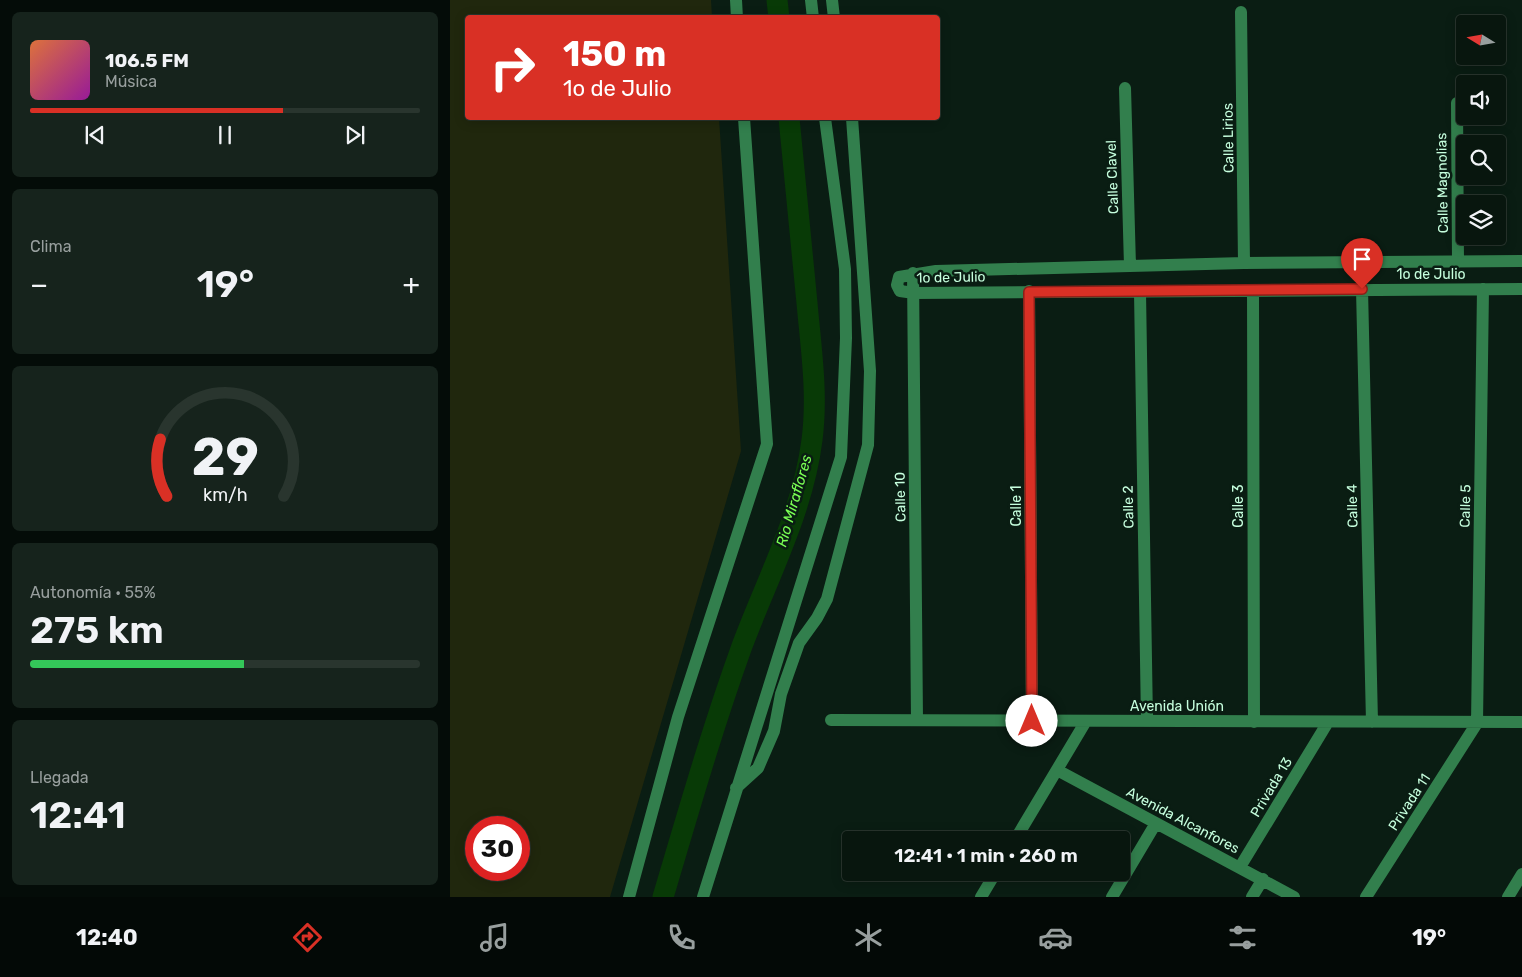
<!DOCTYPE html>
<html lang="es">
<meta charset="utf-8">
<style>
:root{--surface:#08160e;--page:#16231c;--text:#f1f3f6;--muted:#989f9e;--line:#29352e;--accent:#d93025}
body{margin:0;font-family:Rubik,sans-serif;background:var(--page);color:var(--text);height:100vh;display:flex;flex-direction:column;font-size:19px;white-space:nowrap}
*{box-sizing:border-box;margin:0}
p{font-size:16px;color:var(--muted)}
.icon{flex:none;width:28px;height:28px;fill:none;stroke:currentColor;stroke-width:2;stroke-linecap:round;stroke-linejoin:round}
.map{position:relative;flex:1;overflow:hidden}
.side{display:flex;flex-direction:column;gap:12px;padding:12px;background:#040c08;width:450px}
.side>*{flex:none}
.hud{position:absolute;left:15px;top:15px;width:475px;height:105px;border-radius:5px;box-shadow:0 2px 12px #0003,0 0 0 1px var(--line);background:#d93025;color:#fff;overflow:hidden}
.needle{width:32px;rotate:281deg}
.tools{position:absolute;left:1006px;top:15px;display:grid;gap:10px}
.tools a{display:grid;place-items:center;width:50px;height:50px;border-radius:5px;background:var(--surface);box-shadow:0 2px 12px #0003,0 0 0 1px var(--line);font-size:25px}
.speed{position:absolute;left:15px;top:816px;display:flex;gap:10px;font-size:25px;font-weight:700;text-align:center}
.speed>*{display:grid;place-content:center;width:65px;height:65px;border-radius:50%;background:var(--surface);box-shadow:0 2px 12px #0003,0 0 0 1px var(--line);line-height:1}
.speed .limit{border:8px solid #d22;background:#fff;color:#111}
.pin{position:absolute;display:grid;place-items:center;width:42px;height:42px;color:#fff;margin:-51px -21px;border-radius:50% 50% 50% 0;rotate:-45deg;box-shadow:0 0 5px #0007}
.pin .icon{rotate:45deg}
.me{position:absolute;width:55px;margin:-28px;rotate:0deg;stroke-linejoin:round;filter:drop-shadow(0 0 4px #0008)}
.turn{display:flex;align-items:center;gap:18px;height:105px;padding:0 15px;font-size:22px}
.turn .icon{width:65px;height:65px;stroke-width:2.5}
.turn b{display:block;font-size:35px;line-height:42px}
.big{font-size:38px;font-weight:600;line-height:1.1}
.side .widget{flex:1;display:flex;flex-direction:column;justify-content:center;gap:8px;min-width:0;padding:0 18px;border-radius:8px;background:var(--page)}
.side .dial{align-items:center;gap:0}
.dial svg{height:130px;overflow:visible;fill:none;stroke:var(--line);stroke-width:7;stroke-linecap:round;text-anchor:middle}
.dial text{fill:var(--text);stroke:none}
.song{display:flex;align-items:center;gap:15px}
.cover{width:60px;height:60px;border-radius:8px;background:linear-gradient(135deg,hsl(20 70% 55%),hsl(300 70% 35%))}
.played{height:5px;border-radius:2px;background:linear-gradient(90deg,var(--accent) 65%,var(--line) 65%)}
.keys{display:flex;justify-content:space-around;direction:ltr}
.heat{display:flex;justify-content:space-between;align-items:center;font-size:28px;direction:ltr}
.charge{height:8px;border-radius:4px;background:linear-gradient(90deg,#34c759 55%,var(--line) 0)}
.trip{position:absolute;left:392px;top:831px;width:288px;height:50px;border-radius:5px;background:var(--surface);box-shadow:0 2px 12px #0003,0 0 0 1px var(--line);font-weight:600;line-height:50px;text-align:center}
.tab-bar{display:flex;height:80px;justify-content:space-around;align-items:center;background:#030906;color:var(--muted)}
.tab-bar .icon{width:35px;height:35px}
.tab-bar .active{color:var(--accent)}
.tab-bar b{font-size:22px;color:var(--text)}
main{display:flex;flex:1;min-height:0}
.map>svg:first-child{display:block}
</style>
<main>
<section class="side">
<div class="widget">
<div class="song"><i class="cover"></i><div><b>106.5 FM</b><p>Música</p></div></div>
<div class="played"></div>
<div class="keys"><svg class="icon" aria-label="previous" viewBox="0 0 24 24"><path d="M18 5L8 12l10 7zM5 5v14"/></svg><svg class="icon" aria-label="pause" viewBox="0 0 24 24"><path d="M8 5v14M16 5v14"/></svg><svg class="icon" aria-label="next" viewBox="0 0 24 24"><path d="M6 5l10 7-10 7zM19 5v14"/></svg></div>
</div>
<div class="widget"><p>Clima</p>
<div class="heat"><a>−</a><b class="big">19°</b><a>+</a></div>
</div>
<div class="widget dial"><svg viewBox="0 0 100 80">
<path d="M14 69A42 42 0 1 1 86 69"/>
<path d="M14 69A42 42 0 0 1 10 34" stroke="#d93025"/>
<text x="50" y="56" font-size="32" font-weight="700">29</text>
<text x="50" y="72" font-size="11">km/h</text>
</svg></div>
<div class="widget"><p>Autonomía · 55%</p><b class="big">275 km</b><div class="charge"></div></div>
<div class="widget"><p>Llegada</p><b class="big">12:41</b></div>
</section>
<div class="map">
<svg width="1072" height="897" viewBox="0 0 1072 897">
<rect width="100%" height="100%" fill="#0a1d13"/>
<path fill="#20270d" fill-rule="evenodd" d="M0,0H261L262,17L18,18V118H269L291,451L160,897H0ZM26,828H69V870H26Z"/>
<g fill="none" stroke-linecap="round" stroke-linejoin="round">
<path stroke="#083a06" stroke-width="21" d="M327,0L329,18
M213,897C238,813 262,729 292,646C317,579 353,512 362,440C368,394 361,348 357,303C351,241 345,179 339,118"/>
<path stroke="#327f4d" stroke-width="12" d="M286,0L287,18
M361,0L363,18
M382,0L384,18
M791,12L794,263
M675,88L680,266
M1007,103L1008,262
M1072,261L794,263L486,271L449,277L447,285L450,291L464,293L1072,289
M463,273L467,720
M912,289L922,722
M803,290L804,722
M579,291L582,721
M690,292L697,721
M381,720L1072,722
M607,770L844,897
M286,788L308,768L324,731L331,694L349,643L367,618L377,599L418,445L420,371L402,118
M565,840L636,721
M790,867L878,722
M179,897L228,717L317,444L294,118
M253,897L391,457L396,338L395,269L375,118
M531,897L546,872
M662,897L706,823
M802,897L813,879
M916,897L1027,723L1033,289
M1058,897L1072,874"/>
</g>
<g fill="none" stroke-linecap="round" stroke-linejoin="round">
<defs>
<path id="route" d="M582,721L579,292L912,289"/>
</defs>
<use href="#route" stroke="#8d1f18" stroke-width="12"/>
<use href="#route" stroke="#d93025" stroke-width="9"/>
</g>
<g text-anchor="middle" stroke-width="5" stroke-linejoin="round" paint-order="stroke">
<g font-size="14" fill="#c6ffde" stroke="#0a1d13">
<text transform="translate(778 138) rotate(-91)" y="5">Calle Lirios</text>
<text transform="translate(662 177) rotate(-92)" y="5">Calle Clavel</text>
<text transform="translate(992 183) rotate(-91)" y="5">Calle Magnolias</text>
<text x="981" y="279">1o de Julio</text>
<text transform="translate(501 277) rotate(-1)" y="5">1o de Julio</text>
<text transform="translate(450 497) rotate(-91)" y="5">Calle 10</text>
<text transform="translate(566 506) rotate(-90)" y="5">Calle 1</text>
<text transform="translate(788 506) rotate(-90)" y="5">Calle 3</text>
<text transform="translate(902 506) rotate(-91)" y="5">Calle 4</text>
<text transform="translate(1015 506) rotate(-89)" y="5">Calle 5</text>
<text transform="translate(678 507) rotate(-91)" y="5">Calle 2</text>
<text x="727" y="711">Avenida Unión</text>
<text transform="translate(821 787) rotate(-59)" y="5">Privada 13</text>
<text transform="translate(959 802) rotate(-57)" y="5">Privada 11</text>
<text transform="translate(733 820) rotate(28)" y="5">Avenida Alcanfores</text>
</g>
<g font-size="15" font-style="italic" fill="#7aff54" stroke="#0a1d13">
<text transform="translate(344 501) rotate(-74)" y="5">Rio Miraflores</text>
</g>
</g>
</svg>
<div class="tools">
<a><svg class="needle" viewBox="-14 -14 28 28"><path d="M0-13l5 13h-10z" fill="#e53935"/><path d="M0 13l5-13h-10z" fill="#989f9e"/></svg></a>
<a><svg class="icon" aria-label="sound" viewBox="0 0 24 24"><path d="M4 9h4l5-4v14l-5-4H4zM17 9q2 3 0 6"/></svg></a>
<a><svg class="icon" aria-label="search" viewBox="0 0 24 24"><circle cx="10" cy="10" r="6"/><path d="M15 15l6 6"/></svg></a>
<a><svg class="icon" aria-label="layers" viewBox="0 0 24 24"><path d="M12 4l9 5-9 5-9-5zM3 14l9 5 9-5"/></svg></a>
</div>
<div class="speed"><div class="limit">30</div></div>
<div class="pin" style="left:912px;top:289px;background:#d93025"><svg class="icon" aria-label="arrive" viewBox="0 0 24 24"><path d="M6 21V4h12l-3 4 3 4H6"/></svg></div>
<svg class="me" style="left:582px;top:721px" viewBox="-20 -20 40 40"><circle r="19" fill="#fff"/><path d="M0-13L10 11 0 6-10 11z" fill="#d93025"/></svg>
<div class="trip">12:41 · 1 min · 260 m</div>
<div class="hud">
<div class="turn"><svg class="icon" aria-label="right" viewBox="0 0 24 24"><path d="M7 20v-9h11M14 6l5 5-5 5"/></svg><div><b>150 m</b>1o de Julio</div></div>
</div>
</div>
</main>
<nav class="tab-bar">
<b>12:40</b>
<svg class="icon active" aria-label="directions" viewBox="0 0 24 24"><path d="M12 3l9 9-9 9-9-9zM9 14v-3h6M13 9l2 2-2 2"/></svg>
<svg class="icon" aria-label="music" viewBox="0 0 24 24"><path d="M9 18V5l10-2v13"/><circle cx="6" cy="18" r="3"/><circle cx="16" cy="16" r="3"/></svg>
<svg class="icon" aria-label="phone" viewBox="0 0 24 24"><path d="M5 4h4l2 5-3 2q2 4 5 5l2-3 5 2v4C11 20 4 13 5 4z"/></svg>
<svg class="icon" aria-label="climate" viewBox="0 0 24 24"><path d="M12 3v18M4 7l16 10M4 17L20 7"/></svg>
<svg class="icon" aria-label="car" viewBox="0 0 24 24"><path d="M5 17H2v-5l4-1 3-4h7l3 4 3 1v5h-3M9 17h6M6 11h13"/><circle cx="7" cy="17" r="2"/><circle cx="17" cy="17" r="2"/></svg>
<svg class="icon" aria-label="filters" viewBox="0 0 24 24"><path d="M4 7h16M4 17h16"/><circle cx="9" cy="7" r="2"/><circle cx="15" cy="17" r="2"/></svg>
<b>19°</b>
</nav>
